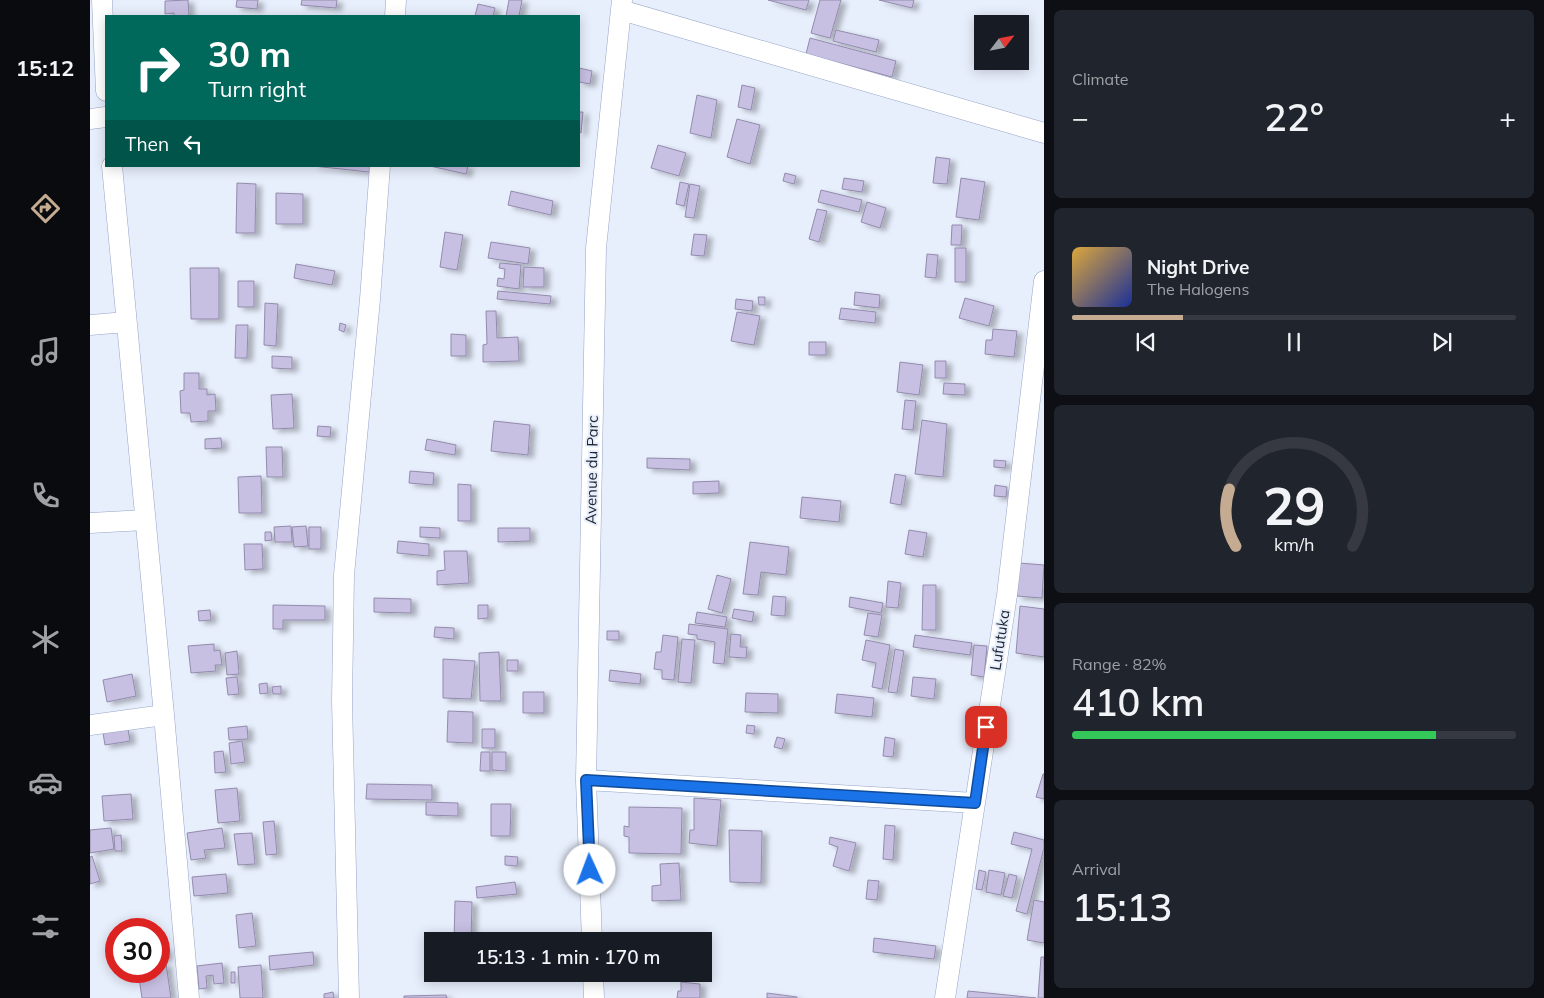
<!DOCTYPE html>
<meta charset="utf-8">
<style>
:root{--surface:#171b24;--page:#20242c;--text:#f1f3f6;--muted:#9ea1a6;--line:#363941;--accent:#c6ab93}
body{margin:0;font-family:Mulish,sans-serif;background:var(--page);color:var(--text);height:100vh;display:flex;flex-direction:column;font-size:19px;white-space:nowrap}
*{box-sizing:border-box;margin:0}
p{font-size:16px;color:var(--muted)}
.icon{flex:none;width:28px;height:28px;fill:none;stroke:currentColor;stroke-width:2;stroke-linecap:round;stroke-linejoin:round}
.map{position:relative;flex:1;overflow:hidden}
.panel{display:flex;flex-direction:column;gap:10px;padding:10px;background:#0d0f14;width:500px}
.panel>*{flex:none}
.guide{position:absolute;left:15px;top:15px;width:475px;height:152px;border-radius:0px;box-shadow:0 2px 12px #0003;background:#00695c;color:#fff;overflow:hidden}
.needle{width:32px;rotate:58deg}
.buttons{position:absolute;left:884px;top:15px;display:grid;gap:10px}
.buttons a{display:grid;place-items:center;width:55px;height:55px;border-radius:0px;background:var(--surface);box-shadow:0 2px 12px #0003;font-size:25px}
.speed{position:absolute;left:15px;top:918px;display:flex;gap:10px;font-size:25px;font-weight:700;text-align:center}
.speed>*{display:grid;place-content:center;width:65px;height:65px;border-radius:50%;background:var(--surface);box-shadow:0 2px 12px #0003;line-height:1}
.speed .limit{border:8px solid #d22;background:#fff;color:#111}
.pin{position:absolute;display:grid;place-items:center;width:42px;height:42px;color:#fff;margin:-21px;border-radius:10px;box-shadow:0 2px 8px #0006}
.me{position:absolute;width:55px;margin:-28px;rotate:358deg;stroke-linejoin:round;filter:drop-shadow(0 0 4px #0008)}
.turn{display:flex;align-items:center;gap:18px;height:105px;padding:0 20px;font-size:22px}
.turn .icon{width:65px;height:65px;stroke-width:2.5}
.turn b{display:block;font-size:35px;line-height:42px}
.then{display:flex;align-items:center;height:48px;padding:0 20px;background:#0003;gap:10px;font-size:19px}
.big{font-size:38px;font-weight:600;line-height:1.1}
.panel .widget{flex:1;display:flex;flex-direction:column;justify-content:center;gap:8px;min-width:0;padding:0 18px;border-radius:8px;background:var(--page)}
.panel .dial{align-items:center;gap:0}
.dial svg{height:130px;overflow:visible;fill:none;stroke:var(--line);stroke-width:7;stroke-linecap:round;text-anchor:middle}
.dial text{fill:var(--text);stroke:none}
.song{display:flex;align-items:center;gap:15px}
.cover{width:60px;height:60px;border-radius:8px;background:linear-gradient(135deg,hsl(40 70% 55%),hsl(230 70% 35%))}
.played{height:5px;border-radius:2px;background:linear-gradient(90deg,var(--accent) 25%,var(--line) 25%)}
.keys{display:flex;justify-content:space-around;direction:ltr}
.heat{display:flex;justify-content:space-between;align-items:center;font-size:28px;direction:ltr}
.charge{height:8px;border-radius:4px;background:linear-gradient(90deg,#34c759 82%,var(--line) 0)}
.trip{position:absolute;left:334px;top:932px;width:288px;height:50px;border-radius:0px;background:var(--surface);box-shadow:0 2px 12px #0003;font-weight:600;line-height:50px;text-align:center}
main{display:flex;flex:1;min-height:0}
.tab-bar{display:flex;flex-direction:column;width:90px;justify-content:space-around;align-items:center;background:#090b0e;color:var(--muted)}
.tab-bar .icon{width:35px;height:35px}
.tab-bar .on{color:var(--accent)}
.tab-bar b{font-size:22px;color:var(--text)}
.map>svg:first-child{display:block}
</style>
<main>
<nav class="tab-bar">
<b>15:12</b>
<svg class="icon on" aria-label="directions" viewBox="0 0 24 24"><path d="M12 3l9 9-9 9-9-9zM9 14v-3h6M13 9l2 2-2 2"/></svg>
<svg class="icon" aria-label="music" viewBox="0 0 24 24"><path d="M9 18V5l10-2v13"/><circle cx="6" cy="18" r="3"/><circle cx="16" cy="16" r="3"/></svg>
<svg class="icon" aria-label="phone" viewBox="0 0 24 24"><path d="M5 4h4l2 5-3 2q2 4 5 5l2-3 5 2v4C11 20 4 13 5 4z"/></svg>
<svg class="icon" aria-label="climate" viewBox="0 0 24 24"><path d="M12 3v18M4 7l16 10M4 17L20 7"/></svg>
<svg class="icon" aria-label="car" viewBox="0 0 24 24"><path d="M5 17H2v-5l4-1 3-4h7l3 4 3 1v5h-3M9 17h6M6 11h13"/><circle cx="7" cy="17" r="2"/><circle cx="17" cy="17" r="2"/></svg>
<svg class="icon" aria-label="filters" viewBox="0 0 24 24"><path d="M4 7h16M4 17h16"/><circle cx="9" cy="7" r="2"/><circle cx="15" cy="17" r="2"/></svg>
</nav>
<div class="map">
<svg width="954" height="998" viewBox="0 0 954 998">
<defs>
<filter id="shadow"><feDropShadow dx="5.5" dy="3" stdDeviation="2.5" flood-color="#0004"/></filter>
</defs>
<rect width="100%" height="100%" fill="#e7eefc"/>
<path fill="#c8c0e3" stroke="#938bac" filter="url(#shadow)" d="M98,0L99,16H84V13L75,14V1Z
M147,0H168L167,9L146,7Z
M212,0H247L246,8L211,5Z
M419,0H432L429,16H416Z
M678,0H719L716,10Z
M730,0H751L740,38L721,33Z
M789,0H824L822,8Z
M388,4L405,8L403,16H385Z
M746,30L789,40L786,52L743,41Z
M720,38L806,61L802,77L716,54Z
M489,68L502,71L500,84L489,82Z
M652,85L665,88L661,110L648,107Z
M607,95L627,100L621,138L600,133Z
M489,112H493L491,133L489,132Z
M647,119L670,125L660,164L637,157Z
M568,145L596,153L589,176L561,168Z
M846,157L860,159L857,184L843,183Z
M223,166H280L279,172Z
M340,166H378L376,174Z
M695,173L706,176L704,184L693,181Z
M754,178L774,181L772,192L752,189Z
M871,178L895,182L889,220L866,217Z
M590,182L599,184L594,206L586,204Z
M147,183L166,184L165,233H146Z
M600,184L610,186L604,218L595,217Z
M731,190L772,200L769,212L728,202Z
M421,191L463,201L461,215L418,205Z
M186,193L213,194V224H186Z
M777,202L796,208L790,228L771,222Z
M727,209L737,211L729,242L719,239Z
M862,225H872L871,245H861Z
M355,232L373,235L367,270L350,267Z
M604,234L617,235L614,256L601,255Z
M401,242L440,248L438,264L398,258Z
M865,248H876V282H865Z
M837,254L848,255L846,278L835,277Z
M410,263L431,265L429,289L407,286L408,278L414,279L415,269L409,268Z
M206,264L245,271L242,285L204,278Z
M434,267L454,268V287H433Z
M100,268H129V319H101Z
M148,281H164V307H148Z
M408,291L461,296L460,304L407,299Z
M765,292L790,295L789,308L764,305Z
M668,297H675V305H669Z
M875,298L904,306L899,326L869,318Z
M646,299L663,301L662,311L645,309Z
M175,303L188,304L186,346L174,345Z
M751,308L786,312L785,323L749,319Z
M396,311H406L407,338L428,337L429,361L393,362V345L397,344Z
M647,312L670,316L664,345L641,341Z
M250,323L256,325L254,332L249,330Z
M146,325H158L157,358H145Z
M903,329L927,331L924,357L895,354L896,340H902Z
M361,334L376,335V356H361Z
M719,342H736V355H719Z
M182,356L202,357V369L182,368Z
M845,361H856V378H845Z
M810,362L833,365L829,395L807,392Z
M94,373H109V389H117V395L125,394L126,411H118V421L101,422L100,413H91L90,391L94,390Z
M854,383L875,384V395L853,394Z
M202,394L204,428L183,429L181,395Z
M815,400L826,401L823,430L812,429Z
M832,420L857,424L853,477L825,474Z
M404,421L440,425L438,455L401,451Z
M228,426L241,427L240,437L227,436Z
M131,438L132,448L115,449V439Z
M337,439L366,445L365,455L335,450Z
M176,447H192L193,477H177Z
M557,458L600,459V470L557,468Z
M904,460L916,461L915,468L904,467Z
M320,471L344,473L343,485L319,483Z
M805,474L816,476L811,505L800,503Z
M171,476L172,513H149L148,477Z
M629,481V493L603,494V482Z
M368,484L381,485V521H368Z
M905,485L917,487L916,497L904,496Z
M712,497L751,501L749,522L710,518Z
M201,526L202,542H185L184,527Z
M216,526L218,546L204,547L202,527Z
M219,527H231V549H219Z
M330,527L350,528V538L330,537Z
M408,528H440V541L408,542Z
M819,530L837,533L833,557L815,554Z
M175,532H181L182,540L175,541Z
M308,541L339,544V556L307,553Z
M660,542L699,547L696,575L671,572L668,595L653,594Z
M154,544H172L173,569L155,570Z
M354,551H377L379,583L347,585V571L355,570Z
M929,563L954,565L952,598L927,596Z
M627,575L641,579L632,613L618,609Z
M798,581L811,583L808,608L796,607Z
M833,585H846V630H832Z
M683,596L696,597L695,616L681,615Z
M760,597L793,603L791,613L759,607Z
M284,598L321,599V613L284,612Z
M183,605L235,606V620H193V629H183Z
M388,605H398V618L388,619Z
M930,606L954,609V657L926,653Z
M644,609L664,612L662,622L642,618Z
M120,610L121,620L109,621L108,611Z
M607,612L637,617L635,627L605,623Z
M778,613L792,615L788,637L774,635Z
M599,624L638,629L634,664L623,663L625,642L607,639V635L598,634Z
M345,627L364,628V639L344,637Z
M517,631H529V640H517Z
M641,634L651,635L650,647H657L656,658L639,657Z
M573,635L588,637L584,680L572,679V670L564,669L566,652H571Z
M825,635L882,643L880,655L823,647Z
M592,639L605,640L601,683L588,682Z
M776,640L800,645L792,689L782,687L786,663L772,660Z
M124,644V651L130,650L132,665H125L126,671L101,673L98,646Z
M884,645L897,646L894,677L881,675Z
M805,649L814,651L807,693L798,692Z
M147,651L149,674L137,675L135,653Z
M409,652L411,701H390L389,653Z
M353,659L385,661L381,699L353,698Z
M417,660H428V671H417Z
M520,670L551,674L550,684L519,681Z
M42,674L46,696L17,702L13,680Z
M147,677L149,694L138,695L136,678Z
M823,677L846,679L844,699L821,696Z
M177,683L178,693L170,694L169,684Z
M191,686V694H183L182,687Z
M433,692H454V713H433Z
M656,693L688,694V713L655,712Z
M747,694L784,698L782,717L745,713Z
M358,711L383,712V743L357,742Z
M657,725L665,726L664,734L656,733Z
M157,726L158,739L139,740L138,728Z
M38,729L40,741L15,745L13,733Z
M392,729H405V748H392Z
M687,737L695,739L692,749L684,747Z
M795,737L805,739L803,757L793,756Z
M152,741L155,762L141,764L139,743Z
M133,751L136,772L125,773L124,752Z
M391,752H400V771H390Z
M402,752H416V771L402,770Z
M953,774H954V799L946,797Z
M277,784L342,785V800L276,799Z
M147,788L150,821L128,823L125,790Z
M41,794L43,819L14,821L12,796Z
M604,798L631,800L627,846L599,843L600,830H604Z
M336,802L368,803V816L336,815Z
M401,804H421L420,836H401Z
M539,807L592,808L591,854L539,853V837L534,836V826L539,827Z
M184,821L187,854L176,855L173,822Z
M795,825L805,826L803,860L793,859Z
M21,828L24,849L0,853V830Z
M132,828L135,848L114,850L116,858L101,860L97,833Z
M639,830L672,831L671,883L640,882Z
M924,832L954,840V848L937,914L926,911L942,849L921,844Z
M162,833L165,864L148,865L144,834Z
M31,835L32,851H25L24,836Z
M740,837L766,843L759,871L743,866L748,847L739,844Z
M2,856L10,881L0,884V857Z
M415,856L428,857L427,866L415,865Z
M589,863L591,900L562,901V886L571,885L570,864Z
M889,870L896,872L892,890L886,889Z
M899,870L915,873L911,895L896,892Z
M136,874L138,893L104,896L102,877Z
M919,874L927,876L922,898L913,896Z
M778,880L789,881L787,900L776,899Z
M425,882L427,894L387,898L386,887Z
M944,900L954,902V943L937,940Z
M365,901L382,902L381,941H364Z
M162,913L166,946L149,948L146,915Z
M784,938L846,946L844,959L783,952Z
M75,947L77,957L70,958L69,948Z
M223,952L224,965L180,970L179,956Z
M22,953H26V966H23Z
M951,957H954V998H948Z
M132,963L134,983L124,984L123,975L116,976L117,988L109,989L107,966Z
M76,964L81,998H52L48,971H69V965Z
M171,965L173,998H150L148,967Z
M141,972H145V983H141Z
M591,982L610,984V998H587L588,991H591Z
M878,991L946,998H877Z
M243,992L244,998H234V994Z
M677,993L707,997V998H677Z
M356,995L357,998H314V996Z"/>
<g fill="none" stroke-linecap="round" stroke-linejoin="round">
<defs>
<path id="minor" d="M12,0L16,91
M531,10L954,133
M305,16L306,0
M0,119L16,117
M22,166L74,715L99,998
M0,325L36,322
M0,523L55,520
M0,725L74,715
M496,780L885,803
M502,941L496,780L506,248L532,0
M503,974L504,998
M259,998L252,701L254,575L280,299L290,166
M855,998L917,595L954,281"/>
</defs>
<use href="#minor" stroke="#96a5c5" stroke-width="21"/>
<use href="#minor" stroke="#fff" stroke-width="20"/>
</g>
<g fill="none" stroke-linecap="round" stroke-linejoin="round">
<defs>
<path id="route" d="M500,870L496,780L885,803L896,727"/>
</defs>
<use href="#route" stroke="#114b97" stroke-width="12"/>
<use href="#route" stroke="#1a73e8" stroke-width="9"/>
</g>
<g text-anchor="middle" stroke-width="4" stroke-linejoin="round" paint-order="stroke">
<g font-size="15" fill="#1d232f" stroke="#e7eefc">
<text transform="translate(502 470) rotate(-89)" y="5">Avenue du Parc</text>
<text transform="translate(910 640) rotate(-81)" y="5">Lufutuka</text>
</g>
</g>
</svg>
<div class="buttons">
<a><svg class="needle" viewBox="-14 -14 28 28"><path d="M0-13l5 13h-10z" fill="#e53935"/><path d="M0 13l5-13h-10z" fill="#9ea1a6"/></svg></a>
</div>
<div class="speed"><div class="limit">30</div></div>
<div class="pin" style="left:896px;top:727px;background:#d93025"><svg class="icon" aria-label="arrive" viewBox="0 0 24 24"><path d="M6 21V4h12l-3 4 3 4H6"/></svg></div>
<svg class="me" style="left:500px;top:870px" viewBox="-20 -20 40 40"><circle r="19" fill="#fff"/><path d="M0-13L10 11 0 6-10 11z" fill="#1a73e8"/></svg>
<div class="trip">15:13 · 1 min · 170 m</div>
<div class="guide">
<div class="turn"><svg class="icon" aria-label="right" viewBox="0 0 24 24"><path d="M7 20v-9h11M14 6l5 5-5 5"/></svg><div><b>30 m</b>Turn right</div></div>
<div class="then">Then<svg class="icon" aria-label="left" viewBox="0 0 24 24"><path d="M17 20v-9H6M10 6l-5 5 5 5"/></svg></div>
</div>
</div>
<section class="panel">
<div class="widget"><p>Climate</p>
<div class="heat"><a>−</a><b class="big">22°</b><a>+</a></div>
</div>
<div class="widget">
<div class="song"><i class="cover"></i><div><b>Night Drive</b><p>The Halogens</p></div></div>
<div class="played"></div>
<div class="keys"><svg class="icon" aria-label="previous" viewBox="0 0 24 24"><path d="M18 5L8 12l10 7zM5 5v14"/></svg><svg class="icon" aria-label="pause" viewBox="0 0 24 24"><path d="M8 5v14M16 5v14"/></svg><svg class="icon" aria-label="next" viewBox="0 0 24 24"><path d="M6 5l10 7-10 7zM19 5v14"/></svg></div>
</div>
<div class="widget dial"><svg viewBox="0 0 100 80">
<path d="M14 69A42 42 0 1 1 86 69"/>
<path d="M14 69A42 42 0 0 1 10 34" stroke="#c6ab93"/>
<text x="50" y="56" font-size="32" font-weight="700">29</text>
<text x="50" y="72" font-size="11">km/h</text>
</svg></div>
<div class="widget"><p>Range · 82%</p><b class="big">410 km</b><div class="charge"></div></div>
<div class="widget"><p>Arrival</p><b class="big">15:13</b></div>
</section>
</main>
